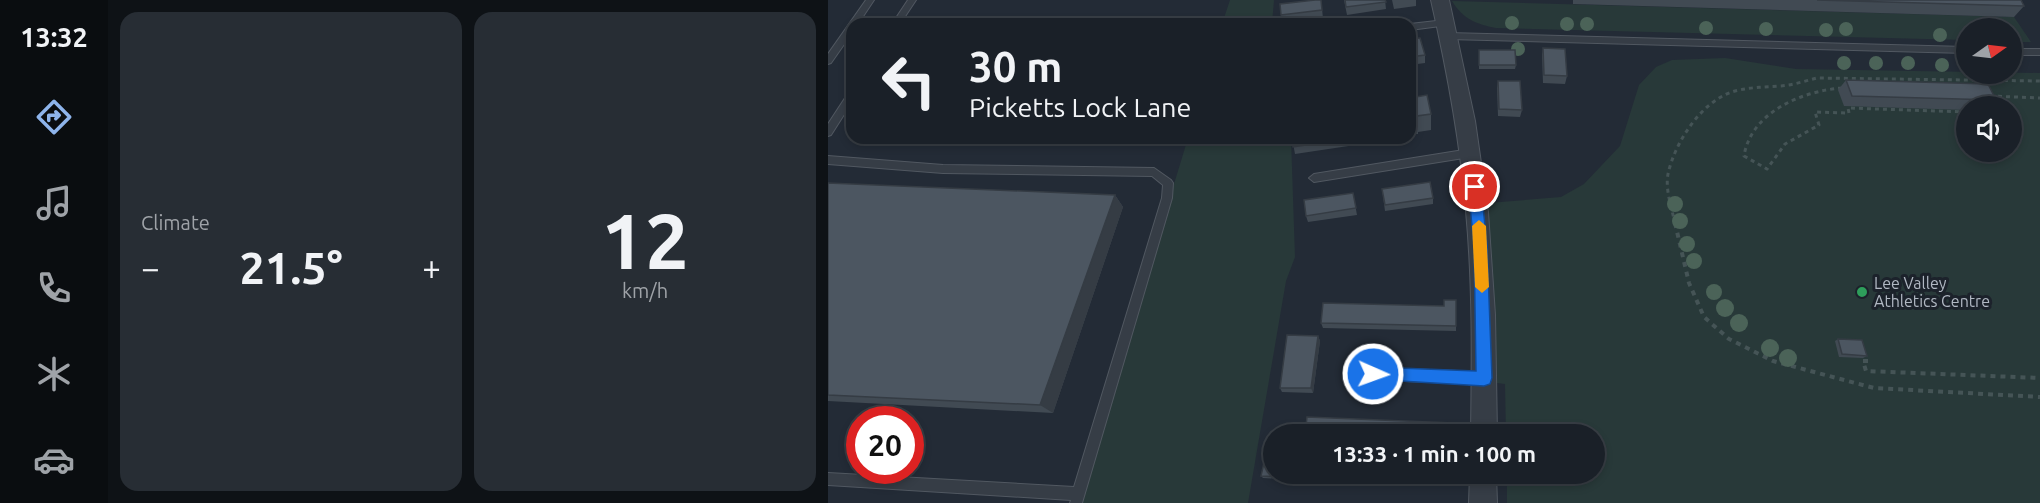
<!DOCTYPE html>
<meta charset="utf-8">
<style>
:root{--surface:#1a2028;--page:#272d34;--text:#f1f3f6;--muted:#9fa3a8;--line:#383e45;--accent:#8eb4eb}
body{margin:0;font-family:Ubuntu,sans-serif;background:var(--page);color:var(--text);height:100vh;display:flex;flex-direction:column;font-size:22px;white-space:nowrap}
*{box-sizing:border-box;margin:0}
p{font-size:20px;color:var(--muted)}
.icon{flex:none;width:33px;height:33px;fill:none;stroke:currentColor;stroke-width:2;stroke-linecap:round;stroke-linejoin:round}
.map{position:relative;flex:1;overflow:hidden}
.panel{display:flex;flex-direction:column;gap:12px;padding:12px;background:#0e1216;width:720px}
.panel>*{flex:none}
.top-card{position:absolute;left:18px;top:18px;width:570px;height:126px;border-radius:18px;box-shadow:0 3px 9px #0003,0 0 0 2px var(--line);background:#1a2028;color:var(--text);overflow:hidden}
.needle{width:39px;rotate:76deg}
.tools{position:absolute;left:1128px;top:18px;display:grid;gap:12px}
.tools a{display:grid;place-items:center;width:66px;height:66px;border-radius:50%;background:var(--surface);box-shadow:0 3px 9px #0003,0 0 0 2px var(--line);font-size:30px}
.speed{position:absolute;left:18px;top:406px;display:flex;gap:12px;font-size:30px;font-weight:700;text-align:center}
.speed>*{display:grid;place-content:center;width:78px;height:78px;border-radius:50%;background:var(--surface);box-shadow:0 3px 9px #0003,0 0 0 2px var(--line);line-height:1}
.speed .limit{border:9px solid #d22;background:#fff;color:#111}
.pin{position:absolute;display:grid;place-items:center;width:51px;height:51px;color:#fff;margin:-26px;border:3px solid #fff;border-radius:50%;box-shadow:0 2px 6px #0007}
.me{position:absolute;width:66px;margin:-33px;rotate:92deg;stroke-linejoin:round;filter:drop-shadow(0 0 4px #0008)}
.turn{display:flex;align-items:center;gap:21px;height:126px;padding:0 24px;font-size:27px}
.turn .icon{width:78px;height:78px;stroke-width:2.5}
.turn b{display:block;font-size:42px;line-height:51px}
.big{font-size:45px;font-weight:600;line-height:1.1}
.panel .widget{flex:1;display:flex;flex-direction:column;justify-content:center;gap:9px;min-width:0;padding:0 21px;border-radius:18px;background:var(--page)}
.panel .dial{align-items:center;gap:0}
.dial b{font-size:78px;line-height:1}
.heat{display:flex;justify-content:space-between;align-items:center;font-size:33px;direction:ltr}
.panel .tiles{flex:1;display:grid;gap:12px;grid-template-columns:repeat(2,1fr)}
.trip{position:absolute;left:435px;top:424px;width:342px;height:60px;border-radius:30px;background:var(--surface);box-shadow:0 3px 9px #0003,0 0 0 2px var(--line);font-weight:600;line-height:60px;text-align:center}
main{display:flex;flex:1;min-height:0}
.tab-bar{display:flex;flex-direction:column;width:108px;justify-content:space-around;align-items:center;background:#0a0d10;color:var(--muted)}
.tab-bar .icon{width:42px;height:42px}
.tab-bar .selected{color:var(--accent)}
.tab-bar b{font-size:27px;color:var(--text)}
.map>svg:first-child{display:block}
</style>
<main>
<nav class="tab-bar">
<b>13:32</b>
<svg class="icon selected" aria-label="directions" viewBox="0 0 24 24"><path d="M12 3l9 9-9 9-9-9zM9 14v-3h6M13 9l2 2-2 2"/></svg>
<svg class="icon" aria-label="music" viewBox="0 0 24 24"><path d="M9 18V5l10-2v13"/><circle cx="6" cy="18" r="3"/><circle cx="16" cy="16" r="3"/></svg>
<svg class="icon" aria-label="phone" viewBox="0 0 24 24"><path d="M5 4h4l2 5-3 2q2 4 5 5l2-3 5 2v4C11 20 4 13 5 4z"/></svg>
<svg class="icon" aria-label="climate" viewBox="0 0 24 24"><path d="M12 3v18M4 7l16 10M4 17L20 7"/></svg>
<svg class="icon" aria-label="car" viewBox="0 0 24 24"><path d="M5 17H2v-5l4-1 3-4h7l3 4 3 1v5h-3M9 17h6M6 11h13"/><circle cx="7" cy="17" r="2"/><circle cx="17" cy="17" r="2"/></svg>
</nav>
<section class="panel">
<div class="tiles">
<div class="widget"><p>Climate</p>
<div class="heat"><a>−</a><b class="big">21.5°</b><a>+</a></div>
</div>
<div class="widget dial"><b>12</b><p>km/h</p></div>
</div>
</section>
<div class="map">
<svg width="1212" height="503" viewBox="0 0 1212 503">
<rect width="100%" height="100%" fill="#232b36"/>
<path fill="#283939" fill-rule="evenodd" d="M402,0H446L444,24H394Z
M624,1L1186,17L1203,42H1184V28H1138V40L668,28C648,24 635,19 624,1Z
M897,58L968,69L1212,73V503H679V474H766V435H678L677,384L669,383L660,203L733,197L756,184L792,146L811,85L828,67L844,60ZM1138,106H1184V152H1138Z
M360,138H463L467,257L458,281L420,503H249Z"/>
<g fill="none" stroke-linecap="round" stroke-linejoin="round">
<defs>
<path id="lane" d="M38,0H46L30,24H24V33L3,63L0,64V54Z
M80,0H88L72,24H64Z
M617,20L620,21V25L582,30V24Z
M620,33L1138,47V53L620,39L616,36Z
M1184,49H1212V55H1184Z
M24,91V102L3,135L0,136V124L21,92Z
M642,149L647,153L642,157L486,182L481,178L486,174Z
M0,156L115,165L326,168L343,180L345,183L344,198L254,503H242L243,500L0,485V473L246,487L334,198L335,185L324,176L115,173L0,164Z
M523,367L656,372L660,374L662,378L660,382L656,384L523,379L519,377L517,373L519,369Z"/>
<path id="street" d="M603,0H621L647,121L660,212L667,315L669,435H643C644,360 645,286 638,211C632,140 619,70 603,0Z
M642,474H668L669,503H641Z"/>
</defs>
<use href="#lane" stroke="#515861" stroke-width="2"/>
<use href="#street" stroke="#515861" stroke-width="2"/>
<path stroke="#455456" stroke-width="3" stroke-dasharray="4 4" stroke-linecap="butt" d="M1014,88C974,91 923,112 916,156L939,169L957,144L991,125L987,112L1021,113L1020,108L1138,112
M1162,96L1212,98
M847,224C844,208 837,190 840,174C847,142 874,100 907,91C923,87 937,87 953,86C965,85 977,81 989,78L1212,81"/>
<path stroke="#455456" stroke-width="4" stroke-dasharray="5 5" stroke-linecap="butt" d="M847,223L861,283L876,317L901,339L945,361L1046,388L1212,397
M1040,361H1035L1038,371L1212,378"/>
<use href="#lane" fill="#363d46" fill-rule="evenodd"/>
<use href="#street" fill="#363d46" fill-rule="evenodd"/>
</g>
<g fill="#4b6358">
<circle cx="684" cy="23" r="7"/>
<circle cx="739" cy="24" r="7"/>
<circle cx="759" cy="24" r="7"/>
<circle cx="878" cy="28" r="7"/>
<circle cx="938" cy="29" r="7"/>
<circle cx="1018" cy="29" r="7"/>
<circle cx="998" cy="30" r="7"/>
<circle cx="1112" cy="35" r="7"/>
<circle cx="690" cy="49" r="7"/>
<circle cx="1016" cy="63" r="7"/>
<circle cx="1048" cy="63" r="7"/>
<circle cx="1080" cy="63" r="7"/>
<circle cx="1114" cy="65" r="7"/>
<circle cx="847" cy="204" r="8"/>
<circle cx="852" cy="221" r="8"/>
<circle cx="859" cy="244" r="8"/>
<circle cx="866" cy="261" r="8"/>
<circle cx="886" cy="292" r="8"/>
<circle cx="897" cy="308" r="9"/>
<circle cx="911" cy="323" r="9"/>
<circle cx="942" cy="348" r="9"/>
<circle cx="960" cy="358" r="9"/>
</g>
<path fill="#414a53" d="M493,0L495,18L455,23L453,15Z
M516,0H557L558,9L519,15Z
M564,0H588V6L566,9Z
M745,0H1193L1196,6L1186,17L745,4Z
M582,39L597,55V63L582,65Z
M715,48L739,76L737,84L715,83L714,55Z
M651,50L688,65L687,69H651Z
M1018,80L1168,100L1162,106H1138V110L1016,106L1010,90Z
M670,81L694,110L692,117L670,116L669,88Z
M582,98L603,114V130L590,132V134H582Z
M464,138H553L554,141L467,154Z
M0,183L287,195L295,207L225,413L0,401Z
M554,189L605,198V204L557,211Z
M525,193L529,215L480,222L478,216Z
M628,300V331L495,328L493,323L616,306Z
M490,336L492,341L485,393L454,392L452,388Z
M1010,339L1039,356L1035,358L1011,357L1007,341Z
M446,474H475L474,480L435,478L433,476Z"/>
<path fill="#353c44" d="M287,195L295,207L225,413L212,405Z
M490,336L492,341L485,393L483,388Z"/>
<path fill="#4c5661" stroke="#353c44" stroke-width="1.5" d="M487,0H493L494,10L453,15L452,4Z
M517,0H557L558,2L518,7Z
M989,0H1193L1196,6Z
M592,38L597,55L582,57V39Z
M715,48L737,49L739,76L716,75Z
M651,50H687L688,65H651Z
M1018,80L1160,84L1168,100L1024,96Z
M670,81H692L694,110L671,109Z
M599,95L603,114L589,116V118L582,119V98Z
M464,138H525L465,147Z
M602,182L605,198L557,205L554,189Z
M0,183L287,195L212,405L0,395Z
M525,193L528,208L478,216L476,200Z
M616,300H628V326L493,323L495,303L616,306Z
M459,335L490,336L483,388H452Z
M1010,339L1034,340L1039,356L1014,354Z
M479,417L625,423V435H477Z
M437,458H446V474H473V478L433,476Z"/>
<path fill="#1a73e8" stroke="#114b97" stroke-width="1.5" d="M647,182L653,187L659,245L664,378L662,384L656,386L539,379L537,374L539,369L545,367L648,371L646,245L640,187Z"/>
<path fill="#f59e0b" d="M651,220L658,226L661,287L654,293L647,287L644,226Z"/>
<circle fill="#2e9e5b" stroke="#1c222b" stroke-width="2" cx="1034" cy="292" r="6"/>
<g text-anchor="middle" stroke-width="6" stroke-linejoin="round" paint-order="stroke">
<g font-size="16" fill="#b1b8c3" stroke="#1c222b" text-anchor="start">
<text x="1046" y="289">Lee Valley<tspan x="1046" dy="18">Athletics Centre</tspan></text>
</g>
</g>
</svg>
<div class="tools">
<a><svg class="needle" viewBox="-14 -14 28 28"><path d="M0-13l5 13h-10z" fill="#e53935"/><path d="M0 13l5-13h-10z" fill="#9fa3a8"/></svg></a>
<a><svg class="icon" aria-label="sound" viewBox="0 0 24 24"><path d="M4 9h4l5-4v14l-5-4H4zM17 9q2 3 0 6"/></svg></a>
</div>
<div class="speed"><div class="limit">20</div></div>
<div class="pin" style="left:647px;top:187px;background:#d93025"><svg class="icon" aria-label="arrive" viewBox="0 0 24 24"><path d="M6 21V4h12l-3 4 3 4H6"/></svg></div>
<svg class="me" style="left:545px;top:374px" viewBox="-20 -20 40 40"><circle r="17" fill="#1a73e8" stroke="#fff" stroke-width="3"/><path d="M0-11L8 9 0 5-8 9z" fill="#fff"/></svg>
<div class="trip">13:33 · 1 min · 100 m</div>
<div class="top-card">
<div class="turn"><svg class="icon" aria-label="left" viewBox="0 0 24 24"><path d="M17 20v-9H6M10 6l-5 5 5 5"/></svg><div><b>30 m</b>Picketts Lock Lane</div></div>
</div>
</div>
</main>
